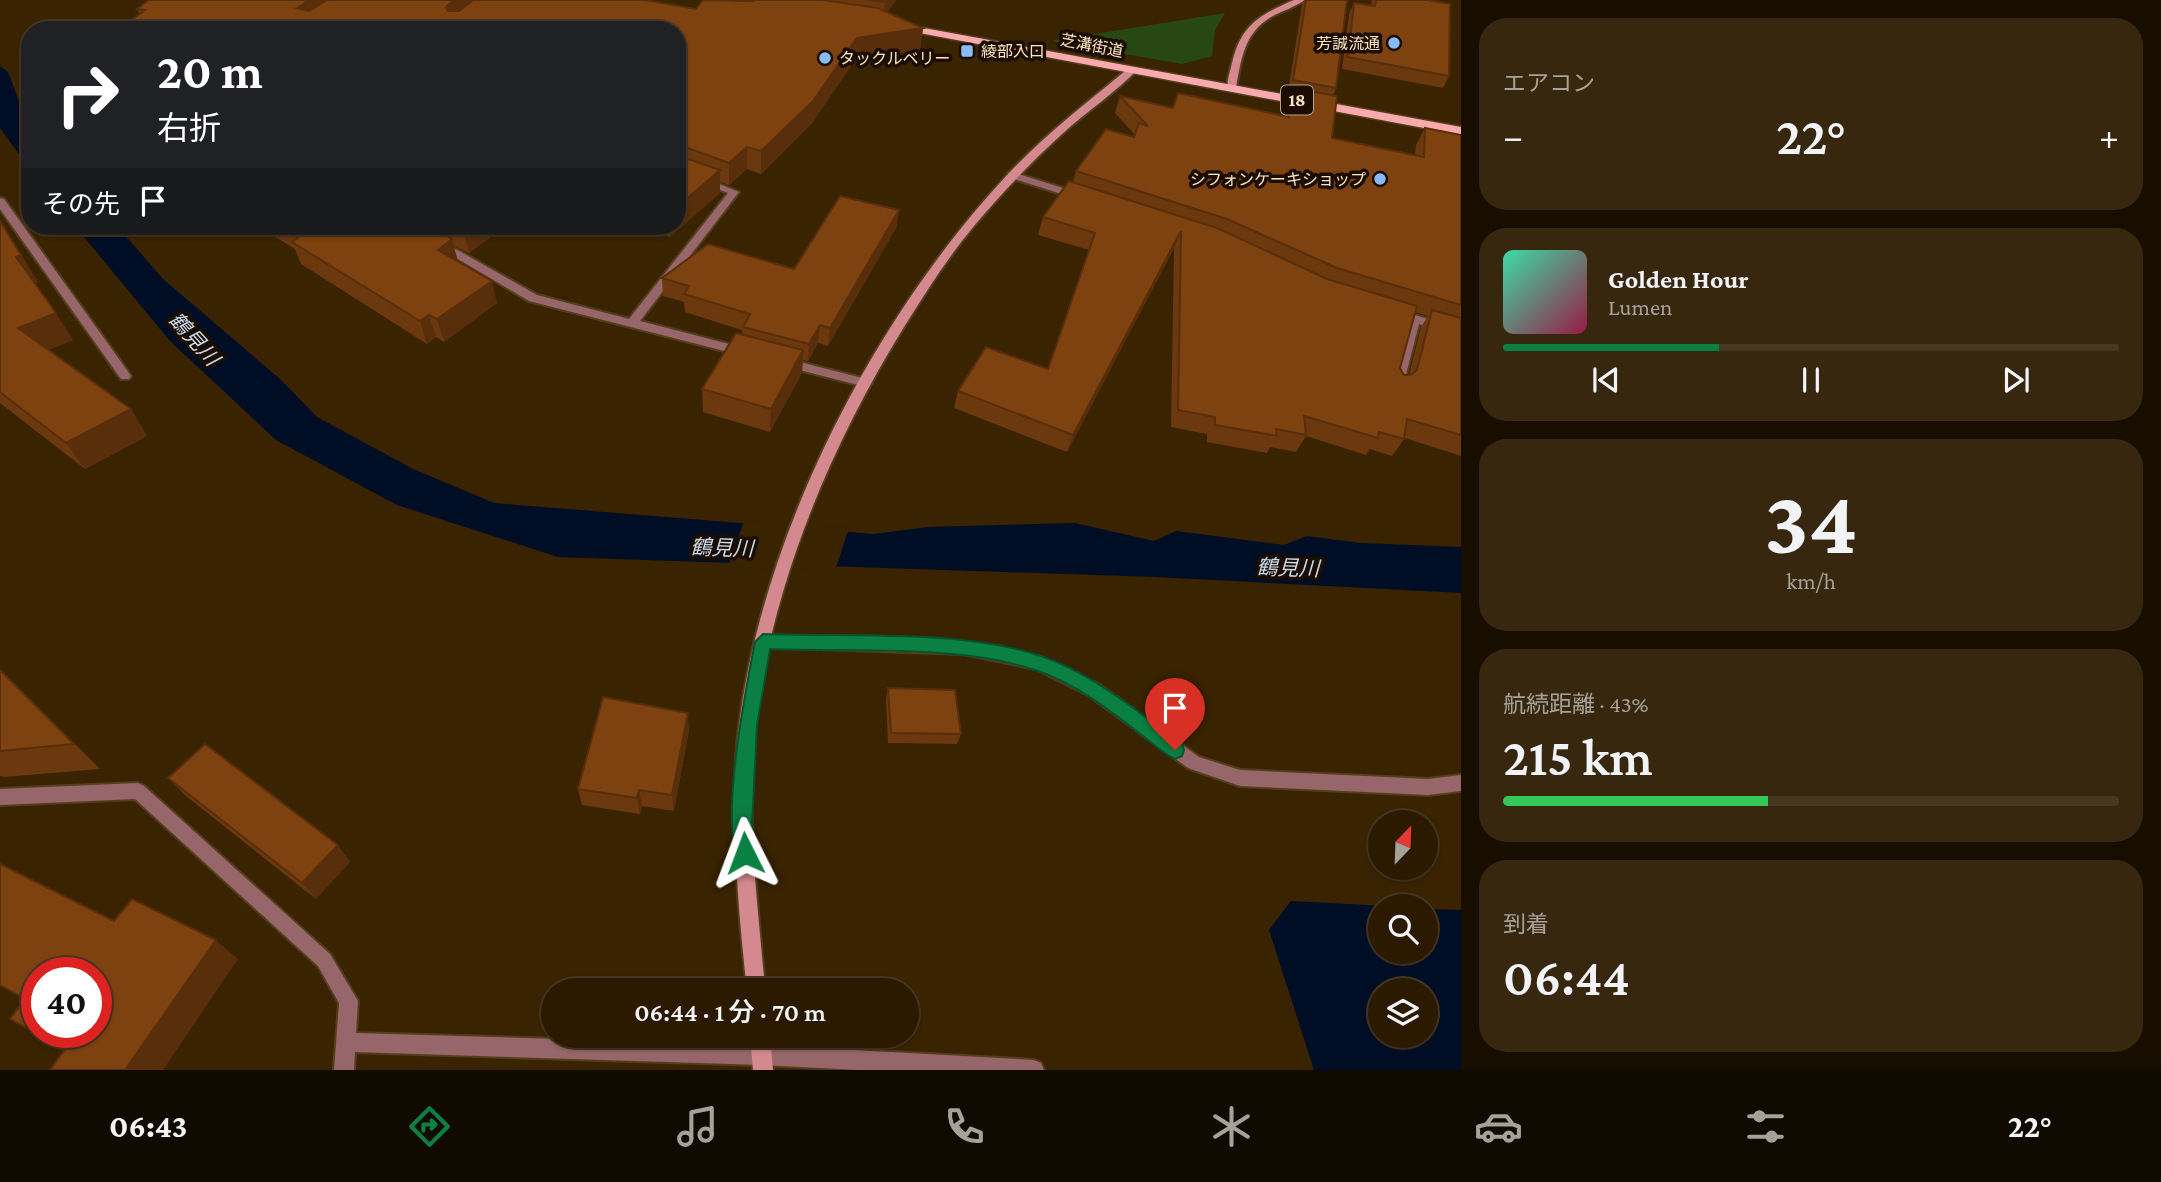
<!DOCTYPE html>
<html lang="ja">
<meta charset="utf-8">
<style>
:root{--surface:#2b1a00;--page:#37270f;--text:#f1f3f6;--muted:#a6a199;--line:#473822;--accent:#0b8043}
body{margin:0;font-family:"Crimson Pro","Noto Sans JP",serif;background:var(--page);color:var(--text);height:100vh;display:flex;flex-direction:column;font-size:26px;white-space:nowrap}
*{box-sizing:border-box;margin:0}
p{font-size:23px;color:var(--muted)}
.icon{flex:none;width:38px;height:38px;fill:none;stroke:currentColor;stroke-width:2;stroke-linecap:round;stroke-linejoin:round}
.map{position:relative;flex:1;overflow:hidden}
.side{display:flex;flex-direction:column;gap:18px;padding:18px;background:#180e00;width:700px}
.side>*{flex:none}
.hud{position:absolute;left:21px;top:21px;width:665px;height:214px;border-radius:28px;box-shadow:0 2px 5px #0004,0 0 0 2px var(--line);background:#202124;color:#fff;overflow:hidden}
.needle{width:46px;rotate:23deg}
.fabs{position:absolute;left:1368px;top:810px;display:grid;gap:14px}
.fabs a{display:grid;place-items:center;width:70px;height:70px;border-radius:50%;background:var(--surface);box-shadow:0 2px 5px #0004,0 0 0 2px var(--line);font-size:35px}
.speed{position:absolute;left:21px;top:957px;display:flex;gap:14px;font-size:35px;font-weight:700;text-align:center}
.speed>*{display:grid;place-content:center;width:91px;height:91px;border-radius:50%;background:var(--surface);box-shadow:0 2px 5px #0004,0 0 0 2px var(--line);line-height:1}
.speed .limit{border:10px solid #d22;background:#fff;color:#111}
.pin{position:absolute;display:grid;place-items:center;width:60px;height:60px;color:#fff;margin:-72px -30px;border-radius:50% 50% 50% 0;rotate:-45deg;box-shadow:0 0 7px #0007}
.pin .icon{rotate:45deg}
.me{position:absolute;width:77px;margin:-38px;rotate:357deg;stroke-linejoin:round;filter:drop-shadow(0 0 5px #0008)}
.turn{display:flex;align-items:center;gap:24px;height:147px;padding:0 21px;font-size:32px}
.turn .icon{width:91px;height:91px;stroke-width:2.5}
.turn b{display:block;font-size:49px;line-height:60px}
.then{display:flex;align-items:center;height:66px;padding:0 21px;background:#0003;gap:14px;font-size:26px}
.big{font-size:52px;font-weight:600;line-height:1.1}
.side .card{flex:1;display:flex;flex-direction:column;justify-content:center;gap:10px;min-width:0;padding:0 24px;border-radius:28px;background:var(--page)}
.side .dial{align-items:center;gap:0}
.dial b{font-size:91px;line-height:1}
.song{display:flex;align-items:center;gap:21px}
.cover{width:84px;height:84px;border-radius:10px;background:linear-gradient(135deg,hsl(160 70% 55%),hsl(340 70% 35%))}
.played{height:7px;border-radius:4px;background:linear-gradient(90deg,var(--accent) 35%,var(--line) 35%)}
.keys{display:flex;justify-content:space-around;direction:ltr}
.heat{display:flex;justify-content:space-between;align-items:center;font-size:38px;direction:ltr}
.charge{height:10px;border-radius:5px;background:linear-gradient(90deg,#34c759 43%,var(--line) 0)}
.trip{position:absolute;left:541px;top:978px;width:378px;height:70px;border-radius:35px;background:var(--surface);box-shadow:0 2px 5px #0004,0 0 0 2px var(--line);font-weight:600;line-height:70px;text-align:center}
.tab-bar{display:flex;height:112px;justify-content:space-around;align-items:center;background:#110a00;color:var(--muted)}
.tab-bar .icon{width:49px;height:49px}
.tab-bar .active{color:var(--accent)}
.tab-bar b{font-size:32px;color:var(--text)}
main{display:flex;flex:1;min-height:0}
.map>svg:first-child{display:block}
</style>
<main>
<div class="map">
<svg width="1461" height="1070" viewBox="0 0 1461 1070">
<rect width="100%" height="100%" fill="#392300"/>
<path fill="#284813" d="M1225,13L1215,30L1212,56L1182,64L1051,41Z"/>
<path fill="#000e25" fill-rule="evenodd" d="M0,66L8,72L21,107L30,118V169L0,128Z
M75,226H117L163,279L281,380L317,417L413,469L494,503L874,534L928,527L1075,523L1154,541L1176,531L1284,545L1307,536L1361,543L1461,547V593L1155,577L558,557L397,505L276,440L170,341Z
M1291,901L1386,906H1381V952H1426V909L1461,910V1070H1314L1269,930ZM1381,990H1426V1036H1381Z"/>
<path fill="#392300" d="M744,521L849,528L835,571L728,567Z"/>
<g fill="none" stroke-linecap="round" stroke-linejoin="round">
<defs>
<path id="lane" d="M763,635L964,642L1038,656L1100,685L1199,757L1240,770L1428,779L1461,775V791L1428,795L1240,786L1188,768L1088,695L1036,669L964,654L763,647L758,646L755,641L758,636Z"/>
<path id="street" d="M677,167L739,192L640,321L748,349L750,352L748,355L744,356L529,301L402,226H415L537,295L629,319L728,193L677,174Z
M1012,172L1082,194L1083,196L1078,199L1074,198L1008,177V173Z
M0,198L4,199L129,373L131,376L129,379H121L0,209Z
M1395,309L1461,329V337L1419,324L1403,386L1397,390L1391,386L1409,321L1391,316L1389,313Z
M784,358L866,379L872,383L866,387L780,365L778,362L780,359Z
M138,783L144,786L330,954L358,1001L356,1033L762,1045L1034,1060L1041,1063L1044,1070H858L762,1065L355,1052L354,1070H334L339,1003L318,966L135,799L0,805V789Z"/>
<path id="secondary" d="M1294,0H1305C1295,7 1282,11 1271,17C1244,33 1241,60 1236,88L1228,90C1226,82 1230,72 1232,63C1241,25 1259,15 1294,0Z
M1130,67L1138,69C1115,93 1086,112 1061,135C1030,163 1001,194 974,226C948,257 926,292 904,327C830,447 772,584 755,726C745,813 758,903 765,990H747C738,909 729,806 739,726C763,531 876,314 1010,172C1047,133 1089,101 1130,67Z
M750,1036H770L773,1070H753Z"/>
<path id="primary" d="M902,24L1461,127V135L898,29V25Z"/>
</defs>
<use href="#lane" stroke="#543e1b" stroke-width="4"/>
<use href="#street" stroke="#543e1b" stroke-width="4"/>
<use href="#secondary" stroke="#543e1b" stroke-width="4"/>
<use href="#primary" stroke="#543e1b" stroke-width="3"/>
<use href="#lane" fill="#96666a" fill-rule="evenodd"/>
<use href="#street" fill="#96666a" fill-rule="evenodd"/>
<use href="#secondary" fill="#d4898e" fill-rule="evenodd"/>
<use href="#primary" fill="#f9aaaf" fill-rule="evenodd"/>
</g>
<path fill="#6c390e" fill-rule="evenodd" d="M755,0H896L887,12L923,28L920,50L855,60L812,123L761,174L747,169L729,185L720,182V193L670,237L643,226H677V30H128L126,24L140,15L137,9H696Z
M1304,0H1347L1336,88L1333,95L1332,138L1415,155L1416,145L1425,128L1461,135V456L1405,438L1392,456L1370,449L1366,455L1306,436L1296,452L1270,447L1267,453L1207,442V434L1171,427L1174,248L1067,452L954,408L958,391L1048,369L1089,250L1038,235L1043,217L1073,182L1076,171L1134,137L1135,135L1115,113L1120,96L1172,108L1284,116L1286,104L1291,93L1288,92L1302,5ZM1415,312L1428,316L1421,327L1409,375H1404L1400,368Z
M1372,0H1428L1449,76L1443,88L1342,69L1349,14L1354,3L1371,6Z
M899,210L896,228L828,346L818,343L808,361L803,360L802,373L770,432L703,412L702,389L742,335V330L685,312L684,302L663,296L662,278L794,269Z
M0,221L38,282L35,283L73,340L48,350L131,409L147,436L85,469L0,403Z
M258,226H505L469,253L453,245L458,261L497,303L444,342L436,337L427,344L301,264L295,249Z
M0,669L100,769L4,777L0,776Z
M888,688L961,734L957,744L888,743L886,698Z
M689,730L674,811L642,806L640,814L582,805L578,789Z
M168,778L350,862L316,899L186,796Z"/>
<path fill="#582e0b" d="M309,0H346L303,30L297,8Z
M454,0H481L450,28L446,7Z
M886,0H896L883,19L885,2Z
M923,28L920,50L855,60L812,123L761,174V151L857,38Z
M747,147V169L729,185V163Z
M720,170V193L670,237V226H677V207Z
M899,210L896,228L828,346L830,328Z
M0,221L38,282L33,284L16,257Z
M470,226H505L469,253L463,231Z
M1181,231L1174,248L1067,452L1073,435Z
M452,239L458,262L438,250Z
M492,281L497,303L444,342L437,319Z
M56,313L73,340L37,355L18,328Z
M429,315L436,337L427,344L420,321Z
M820,325L818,343L808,361L809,344Z
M803,350L802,373L770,432L771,409Z
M131,409L147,436L85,469L66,443Z
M0,669L100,769L74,744Z
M688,713L689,730L674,811L672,795Z
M639,790L642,806L640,814L637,798Z
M338,845L350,862L316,899L302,883Z
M216,940L238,959L163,1070H125Z"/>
<path fill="#7d4210" stroke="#582e0b" stroke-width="2" fill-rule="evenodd" d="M149,0H309L297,8L309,11L327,0H454L446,7L448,11H459L473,0H645L696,9L703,0L754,1L755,0H823L878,8L923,28L857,38L813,101L761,151L747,147L729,163L677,144V30H154L126,24L145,10L137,9Z
M868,0H886L885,2Z
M1306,0H1347L1336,88L1293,80Z
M1376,0H1428L1450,4L1449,76L1348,57L1354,3L1375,6Z
M1293,88L1337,96L1332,138L1424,157L1425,128L1461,135V305L1337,268L1227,219L1076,171L1106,129L1134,137L1139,123L1148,126L1120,96L1173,108L1178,93L1289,117Z
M677,155L720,170L677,207Z
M1069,181L1217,228L1327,279L1417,306L1400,368L1404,375H1410L1417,370L1432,310L1461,318V435L1407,419L1404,439L1379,432L1378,438L1304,416L1306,435L1276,429L1277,436L1215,425V417L1178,410L1181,231L1073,435L958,391L986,347L1048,369L1095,233L1043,217Z
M840,196L899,210L830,328L820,325L809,344L743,327L750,314L684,294L689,286L662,278L708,244L794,269Z
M0,221L21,255L16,257L56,313L18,328L131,409L66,443L0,392Z
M285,226H429L452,239L438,250L492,281L437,319L429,315L420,321L292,242L298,238L293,234L296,232Z
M454,226H470L463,231Z
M736,333L803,350L771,409L702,389Z
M0,670L74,744L0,751Z
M888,688L955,690L961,734L891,733Z
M603,697L688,713L672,795L639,790L637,798L578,789Z
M205,744L338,845L302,883L168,778Z
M0,864L114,921L132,899L216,940L125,1070H50L65,1049L10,1019L25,999L0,985ZM37,973H96V1032H37Z"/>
<path fill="#0b8043" stroke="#07532c" stroke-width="2" d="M763,634C849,637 959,629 1041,656C1094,674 1138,712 1182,744L1184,750L1182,756L1175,759L1169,756C1127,725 1085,686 1035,670C958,644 852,652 770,649L757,725L752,825L754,853L752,860L745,862L738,860C720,818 746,688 755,642Z"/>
<g fill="#88bbfc" stroke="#1b0e00" stroke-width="2.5">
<circle cx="1394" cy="43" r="7"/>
<rect x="960" y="44" width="14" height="14" rx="3.5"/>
<circle cx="825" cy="58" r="7"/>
<circle cx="1380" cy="179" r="7"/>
</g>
<g text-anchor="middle" stroke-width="7" stroke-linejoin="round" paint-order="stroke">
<g font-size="16" fill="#fbe2c1" stroke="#1b0e00" text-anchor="end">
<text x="1380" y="49">芳誠流通</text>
<text x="981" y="57" text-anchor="start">綾部入口</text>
<text x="839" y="64" text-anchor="start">タックルベリー</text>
<text x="1366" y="185">シフォンケーキショップ</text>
</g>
<g font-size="16" fill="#fbe2c1" stroke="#1b0e00">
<text transform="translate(1092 45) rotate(11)" y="6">芝溝街道</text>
</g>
<rect fill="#1b0e00" stroke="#b8a287" stroke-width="2" x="1281" y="85.5" width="32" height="29" rx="5"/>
<g font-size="18" font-weight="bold" fill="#fbe2c1">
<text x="1297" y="106">18</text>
</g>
<g font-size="21" font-style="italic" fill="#cadaee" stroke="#1b0e00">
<text transform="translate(194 339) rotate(48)" y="7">鶴見川</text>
<text transform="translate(722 548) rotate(2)" y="7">鶴見川</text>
<text transform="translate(1288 568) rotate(2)" y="7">鶴見川</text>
</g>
</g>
</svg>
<div class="fabs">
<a><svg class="needle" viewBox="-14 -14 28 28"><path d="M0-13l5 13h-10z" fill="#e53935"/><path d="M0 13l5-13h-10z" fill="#a6a199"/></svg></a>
<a><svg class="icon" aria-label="search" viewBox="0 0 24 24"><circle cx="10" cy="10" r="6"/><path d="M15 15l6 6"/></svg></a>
<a><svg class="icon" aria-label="layers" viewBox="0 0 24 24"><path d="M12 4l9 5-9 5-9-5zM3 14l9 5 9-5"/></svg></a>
</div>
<div class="speed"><div class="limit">40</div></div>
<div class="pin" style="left:1175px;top:750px;background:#d93025"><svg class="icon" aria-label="arrive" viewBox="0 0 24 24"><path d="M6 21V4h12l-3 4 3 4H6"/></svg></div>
<svg class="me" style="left:745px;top:853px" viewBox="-20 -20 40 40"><path d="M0-17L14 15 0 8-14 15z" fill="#0b8043" stroke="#fff" stroke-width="4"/></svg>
<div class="trip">06:44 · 1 分 · 70 m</div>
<div class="hud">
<div class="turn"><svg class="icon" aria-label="right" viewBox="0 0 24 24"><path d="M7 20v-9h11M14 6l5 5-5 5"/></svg><div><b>20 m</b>右折</div></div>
<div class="then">その先<svg class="icon" aria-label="arrive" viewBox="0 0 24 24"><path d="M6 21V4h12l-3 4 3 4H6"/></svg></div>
</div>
</div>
<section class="side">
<div class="card"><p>エアコン</p>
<div class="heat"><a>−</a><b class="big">22°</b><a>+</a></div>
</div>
<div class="card">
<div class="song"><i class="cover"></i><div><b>Golden Hour</b><p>Lumen</p></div></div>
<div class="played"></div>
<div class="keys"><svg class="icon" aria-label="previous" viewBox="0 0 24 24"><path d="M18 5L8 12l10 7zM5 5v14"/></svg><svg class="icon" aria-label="pause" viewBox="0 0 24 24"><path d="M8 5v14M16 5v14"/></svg><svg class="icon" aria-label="next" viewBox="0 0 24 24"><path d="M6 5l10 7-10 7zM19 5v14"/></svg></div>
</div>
<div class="card dial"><b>34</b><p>km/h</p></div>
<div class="card"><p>航続距離 · 43%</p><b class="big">215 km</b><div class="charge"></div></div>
<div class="card"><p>到着</p><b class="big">06:44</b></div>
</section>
</main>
<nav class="tab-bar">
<b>06:43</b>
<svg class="icon active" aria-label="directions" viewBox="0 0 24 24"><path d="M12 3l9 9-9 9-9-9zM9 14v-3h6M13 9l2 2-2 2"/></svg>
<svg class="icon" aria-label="music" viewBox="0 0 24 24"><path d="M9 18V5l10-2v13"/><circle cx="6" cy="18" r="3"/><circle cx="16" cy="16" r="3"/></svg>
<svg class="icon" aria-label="phone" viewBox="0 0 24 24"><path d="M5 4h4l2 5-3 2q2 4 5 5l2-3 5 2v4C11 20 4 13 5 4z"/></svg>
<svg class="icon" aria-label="climate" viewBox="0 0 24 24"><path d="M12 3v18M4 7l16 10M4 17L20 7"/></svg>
<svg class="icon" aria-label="car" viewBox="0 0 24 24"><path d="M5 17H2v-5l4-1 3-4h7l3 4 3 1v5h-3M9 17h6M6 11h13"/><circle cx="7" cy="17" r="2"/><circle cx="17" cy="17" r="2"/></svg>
<svg class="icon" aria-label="filters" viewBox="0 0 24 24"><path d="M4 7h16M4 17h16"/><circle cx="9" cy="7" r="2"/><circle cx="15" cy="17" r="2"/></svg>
<b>22°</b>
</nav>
